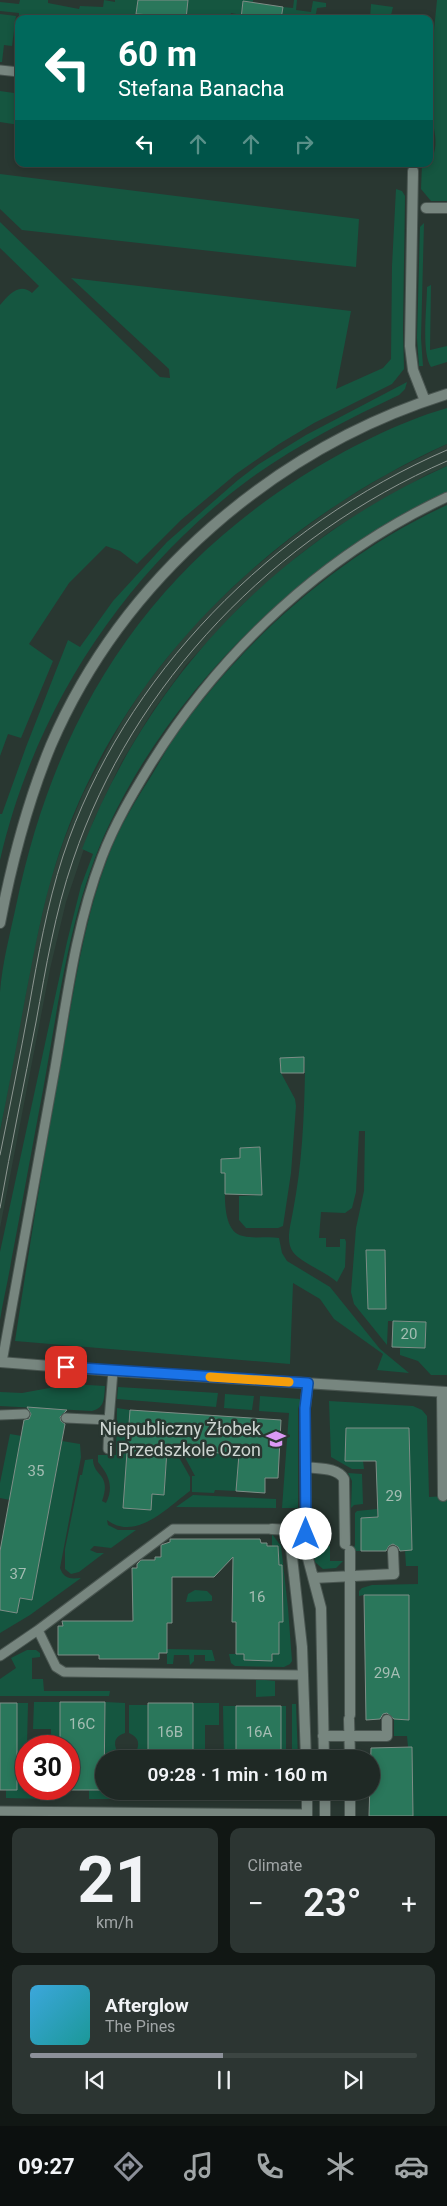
<!DOCTYPE html>
<meta charset="utf-8">
<style>
:root{--surface:#1f2925;--page:#2c3532;--text:#f1f3f6;--muted:#a1a6a7;--line:#3c4542;--accent:#8c9099}
body{margin:0;font-family:Roboto,sans-serif;background:var(--page);color:var(--text);height:100vh;display:flex;flex-direction:column;font-size:19px;white-space:nowrap}
*{box-sizing:border-box;margin:0}
p{font-size:16px;color:var(--muted)}
.icon{flex:none;width:28px;height:28px;fill:none;stroke:currentColor;stroke-width:2;stroke-linecap:round;stroke-linejoin:round}
.map{position:relative;height:1816px;overflow:hidden}
.details{display:flex;flex-direction:column;gap:12px;padding:12px;background:#111714;flex:1}
.details>*{flex:none}
.top-card{position:absolute;left:15px;top:15px;width:418px;height:152px;border-radius:10px;box-shadow:0 2px 8px #0003,0 0 0 1px var(--line);background:#00695c;color:#fff;overflow:hidden}
.speed{position:absolute;left:15px;top:1735px;display:flex;gap:10px;font-size:25px;font-weight:700;text-align:center}
.speed>*{display:grid;place-content:center;width:65px;height:65px;border-radius:50%;background:var(--surface);box-shadow:0 2px 8px #0003,0 0 0 1px var(--line);line-height:1}
.speed .limit{border:8px solid #d22;background:#fff;color:#111}
.pin{position:absolute;display:grid;place-items:center;width:42px;height:42px;color:#fff;margin:-21px;border-radius:10px;box-shadow:0 2px 8px #0006}
.me{position:absolute;width:55px;margin:-28px;rotate:0deg;stroke-linejoin:round;filter:drop-shadow(0 0 4px #0008)}
.turn{display:flex;align-items:center;gap:18px;height:105px;padding:0 20px;font-size:22px}
.turn .icon{width:65px;height:65px;stroke-width:2.5}
.turn b{display:block;font-size:35px;line-height:42px}
.lanes{display:flex;align-items:center;height:48px;padding:0 20px;background:#0003;justify-content:center;gap:25px;direction:ltr}
.lanes .off{opacity:.35}
.big{font-size:38px;font-weight:600;line-height:1.1}
.details .widget{flex:1;display:flex;flex-direction:column;justify-content:center;gap:8px;min-width:0;padding:0 18px;border-radius:10px;background:var(--page)}
.details .dial{align-items:center;gap:0}
.dial b{font-size:65px;line-height:1}
.song{display:flex;align-items:center;gap:15px}
.cover{width:60px;height:60px;border-radius:8px;background:linear-gradient(135deg,hsl(200 70% 55%),hsl(180 70% 35%))}
.played{height:5px;border-radius:2px;background:linear-gradient(90deg,var(--accent) 50%,var(--line) 50%)}
.keys{display:flex;justify-content:space-around;direction:ltr}
.heat{display:flex;justify-content:space-between;align-items:center;font-size:28px;direction:ltr}
.details .tiles{flex:1;display:grid;gap:12px;grid-template-columns:1fr 1fr}
.widget:last-child{grid-column:span 2}
.trip{position:absolute;left:95px;top:1750px;width:285px;height:50px;border-radius:25px;background:var(--surface);box-shadow:0 2px 8px #0003,0 0 0 1px var(--line);font-weight:600;line-height:50px;text-align:center}
.dock{display:flex;height:80px;justify-content:space-around;align-items:center;background:#0c100f;color:var(--muted)}
.dock .icon{width:35px;height:35px}
.dock .on{color:var(--accent)}
.dock b{font-size:22px;color:var(--text)}
.map>svg:first-child{display:block}
</style>
<div class="map">
<svg width="447" height="1816" viewBox="0 0 447 1816">
<rect width="100%" height="100%" fill="#293731"/>
<path fill="#2d4239" d="M447,444V466L428,474L332,530L299,555L242,605L186,665L152,712L121,763L93,822L66,902L50,969L0,1228V1131L34,949L49,884L64,840L83,794L121,723L144,687L178,644L200,618L249,572L292,537L339,503L387,474Z"/>
<path fill="#155640" d="M20,0H48V3L79,9L80,6L103,7L104,0L115,2V0H138L136,14L151,15L150,19H19V13L0,11V2L19,4Z
M188,0H253V2L243,1L241,15L231,13L230,19H186Z
M294,0H297L296,10L311,12L313,1L326,3V7L317,8L315,19H281L283,7L293,8Z
M437,0H447V201H431L421,189L422,164H429V156H433C440,138 430,120 430,102C429,68 434,33 437,0Z
M371,4L393,7L390,19H370Z
M0,14L16,16L12,46L4,45L2,62H0Z
M16,79H19V125L0,122V91L14,93Z
M0,174L359,219L356,267L22,230L0,209Z
M396,189L402,191L405,196L403,329L404,369L392,384L314,423L279,444L236,474L181,520L137,564L120,551L106,546L69,583L29,644L53,661L21,738L8,734L0,756V305C9,295 19,282 32,293L39,286L0,248V222L160,377L170,378L169,369L71,278L351,311L336,389L383,368L391,359L392,266Z
M424,223L421,338L423,366H419L417,338L420,227Z
M431,285L430,350L447,346V362L431,367C421,352 427,306 427,287Z
M407,382L405,389L399,395C348,419 297,445 251,478C125,571 35,708 0,860V814H2L26,747L68,640L80,647L113,601L167,542L238,480L259,464L306,435Z
M447,408V444C268,525 115,674 56,863C42,907 34,953 25,999C17,1043 9,1087 0,1131C0,1085 0,1038 0,992C2,964 10,934 16,906C54,722 141,579 301,477C346,449 396,423 447,408Z
M447,466V492C307,557 175,684 109,825C70,907 59,1002 43,1090C32,1147 22,1205 11,1262C8,1281 3,1301 0,1320V1252L67,942L81,886L93,854L82,849C149,676 278,542 447,466Z
M447,505V1375H431L418,1361L400,1355V1348H425L426,1322L388,1321L387,1345L354,1304L351,1292L356,1228L364,1191L365,1131H359L356,1192L352,1208L345,1213L321,1212L319,1238H326V1247H340V1239H345L346,1242L345,1267L337,1282C326,1272 300,1262 293,1252C285,1241 291,1224 293,1211C302,1165 304,1120 305,1073L304,1058H280L281,1073L295,1099L296,1106L291,1173L283,1226L278,1228H246L239,1220V1196L262,1195L259,1147L240,1148V1158L221,1159L222,1173H238L225,1179C225,1195 222,1232 243,1236C255,1239 268,1236 279,1238L282,1253L287,1261L330,1287L380,1349L409,1373L377,1370L383,1354L334,1319L320,1299L293,1283L290,1364L15,1341C30,1243 46,1144 64,1046C75,983 85,917 108,857C119,827 136,800 153,773C162,758 171,741 182,727C250,634 343,553 447,505Z
M71,1384L105,1386C104,1398 105,1408 92,1411L0,1406V1392L22,1393Z
M118,1387L218,1393L216,1407L117,1399Z
M225,1394L254,1396L252,1410L224,1408Z
M260,1396L301,1399L298,1409V1508H282L289,1413L259,1411Z
M329,1401L413,1406L422,1410L427,1416L429,1497L447,1496V1816H413L412,1747H408L407,1736H394V1719L408,1720L364,1595L359,1596V1591L362,1588L372,1585L418,1584V1566H406L405,1550H412L409,1428H346L345,1461H363L364,1469H352L331,1457Z
M117,1408L130,1410L123,1508L151,1510L152,1494L164,1495L168,1438L190,1477V1491C168,1507 136,1542 107,1520L108,1525L118,1530H136L111,1548L94,1546L90,1550L97,1553H104L79,1572L71,1574L65,1569V1549L80,1475H82L85,1460L93,1459C93,1477 112,1473 102,1501L106,1503C114,1487 109,1475 98,1462V1455H116Z
M10,1434L22,1436L10,1500L0,1498V1483Z
M62,1441L80,1444L81,1457L60,1568C64,1579 70,1579 81,1578L30,1615L0,1633V1610L20,1598L32,1600Z
M181,1450L239,1454L236,1491L215,1490L214,1493L192,1492V1476H195Z
M348,1473L362,1474L363,1504L354,1505L351,1508L352,1481Z
M193,1495L276,1499V1508L176,1507Z
M377,1509L378,1517L361,1518V1551H352L355,1545V1513L357,1511Z
M272,1534L281,1546L288,1608L292,1661L290,1664L284,1667L235,1666L231,1663L229,1654H244V1660L252,1661V1654L272,1660L279,1622H283L279,1594L283,1593V1581L279,1572H282V1565H279L278,1547L272,1546Z
M313,1546H330V1561H343L336,1568L323,1569L315,1562Z
M195,1590L207,1591L212,1596V1601L186,1602L188,1594Z
M167,1649L212,1650L215,1661H205V1655H194V1661L190,1665L189,1655H174L173,1664H167Z
M27,1650H36L40,1653V1657L32,1658V1679H43L44,1691H110L109,1696H0V1679L16,1668L11,1658Z
M256,1679L275,1681V1696L256,1697Z
M34,1702H60V1746H51V1729H33Z
M105,1702L125,1703V1733C109,1738 116,1750 121,1759H105Z
M17,1703H28L26,1789H45V1799L6,1798V1790H17Z
M193,1703H219V1725H205V1759H193Z
M292,1704H296L298,1759H292Z
M129,1705H148V1759H133C137,1749 144,1740 129,1733Z
M223,1706H236V1759H224Z
M281,1706H286V1759H281Z
M89,1790L124,1791V1799H89Z
M176,1791H205V1800H175Z
M209,1791L247,1793V1801L209,1800Z"/>
<path fill="#2a775b" stroke="#7e8e87" d="M138,0H188L186,19H150L151,15L136,14Z
M243,1L283,7L281,19H241Z
M304,1057V1073H281L280,1058Z
M260,1147L262,1195L225,1194V1173H221V1159L240,1158V1148Z
M366,1250H385L386,1309H368Z
M393,1321L426,1322L425,1348L392,1347Z
M27,1407L67,1410L60,1417L61,1421L65,1424L32,1600L20,1598L17,1613L0,1610V1551L24,1420L29,1419L31,1414Z
M130,1410L281,1420L278,1478H265V1493L236,1491L239,1454L167,1450L164,1495L152,1494L151,1510L123,1508Z
M346,1428H409L412,1550L400,1551L398,1547L393,1544L389,1546L386,1551H361V1518L378,1517L376,1461H345Z
M170,1539H260L261,1543H267V1546H278L279,1565H282L283,1622H279V1654H272V1661L244,1660V1654H236V1622H232L233,1557L214,1577H172V1623H167V1653H159V1659H99V1655H58V1626H63L62,1621H133L132,1568H137V1564L141,1560H155V1557H161V1545L170,1542Z
M364,1595H409V1720L394,1719L387,1713L383,1714L380,1719L366,1720Z
M60,1702H105L104,1790H69V1746H60Z
M0,1703H17V1790H0Z
M148,1703H193V1759H148Z
M236,1706H281V1759H236Z
M412,1747L413,1816H369L371,1748Z"/>
<g fill="none" stroke-linecap="round" stroke-linejoin="round">
<defs>
<path id="service" d="M0,70L19,72
M2,1362C19,1264 37,1166 55,1068C67,997 76,925 102,857C115,823 133,793 152,762C223,649 325,554 447,497
M0,1415L25,1414
M66,1418L109,1420L113,1371
M108,1449L109,1420
M38,1630L173,1529H272
M0,1656L38,1630L56,1667L64,1672L303,1675
M0,1811L307,1814"/>
<path id="minor" d="M413,171L410,346L413,370L425,401
M426,208H447
M0,923C12,861 27,803 51,745C123,578 275,448 447,394
M0,1362L113,1371L447,1392
M308,1383L305,1408L306,1551L321,1608L324,1759
M442,1392L443,1496
M306,1467C318,1469 337,1467 344,1479L345,1544
M272,1529L289,1530L302,1647L306,1759
M313,1578L394,1574L393,1551
M350,1715V1551
M349,1719L350,1759
M323,1736H387V1720
M307,1791V1816
M325,1791V1816
M350,1791V1816"/>
</defs>
<use href="#service" stroke="#495550" stroke-width="11"/>
<use href="#minor" stroke="#495550" stroke-width="12"/>
<use href="#service" stroke="#77867f" stroke-width="9"/>
<use href="#minor" stroke="#77867f" stroke-width="10"/>
<path stroke="#8c9691" stroke-width="1" d="M0,1155C10,1106 20,1056 29,1007C38,956 47,905 63,856C123,675 273,525 447,450
M0,1208C11,1146 24,1084 36,1022C46,967 55,912 73,860C133,682 275,536 447,461"/>
</g>
<g fill="none" stroke-linecap="round" stroke-linejoin="round">
<defs>
<path id="route" d="M66,1367L308,1383L305,1408L306,1534"/>
</defs>
<use href="#route" stroke="#114b97" stroke-width="12"/>
<use href="#route" stroke="#1a73e8" stroke-width="9"/>
<path stroke="#f59e0b" stroke-width="9" d="M210,1377L289,1382"/>
</g>
<defs>
<symbol id="school-bare" viewBox="-9 -9 18 18"><path d="M0-5L7-2L0 1L-7-2ZM-4 1L0 2.5L4 1V4Q0 6-4 4Z" fill="#db99f5" stroke="#293731" stroke-width="2.5" paint-order="stroke"/></symbol>
</defs>
<g fill-rule="evenodd">
<use href="#school-bare" x="262" y="1425" width="28" height="28"/>
</g>
<g text-anchor="middle" stroke-width="5" stroke-linejoin="round" paint-order="stroke">
<g font-size="15" fill="#a4bdb3">
<text x="409" y="1339">20</text>
<text x="36" y="1476">35</text>
<text x="394" y="1501">29</text>
<text x="18" y="1579">37</text>
<text x="257" y="1602">16</text>
<text x="387" y="1678">29A</text>
<text x="82" y="1729">16C</text>
<text x="170" y="1737">16B</text>
<text x="259" y="1737">16A</text>
</g>
<g font-size="18" fill="#ccd4d0" stroke="#293731" text-anchor="end">
<text x="261" y="1435">Niepubliczny Żłobek<tspan x="261" dy="21">i Przedszkole Ozon</tspan></text>
</g>
</g>
</svg>
<div class="speed"><div class="limit">30</div></div>
<div class="pin" style="left:66px;top:1367px;background:#d93025"><svg class="icon" aria-label="arrive" viewBox="0 0 24 24"><path d="M6 21V4h12l-3 4 3 4H6"/></svg></div>
<svg class="me" style="left:306px;top:1534px" viewBox="-20 -20 40 40"><circle r="19" fill="#fff"/><path d="M0-13L10 11 0 6-10 11z" fill="#1a73e8"/></svg>
<div class="trip">09:28 · 1 min · 160 m</div>
<div class="top-card">
<div class="turn"><svg class="icon" aria-label="left" viewBox="0 0 24 24"><path d="M17 20v-9H6M10 6l-5 5 5 5"/></svg><div><b>60 m</b>Stefana Banacha</div></div>
<div class="lanes"><svg class="icon" aria-label="left" viewBox="0 0 24 24"><path d="M17 20v-9H6M10 6l-5 5 5 5"/></svg><svg class="icon off" aria-label="ahead" viewBox="0 0 24 24"><path d="M12 20V5M6 11l6-6 6 6"/></svg><svg class="icon off" aria-label="ahead" viewBox="0 0 24 24"><path d="M12 20V5M6 11l6-6 6 6"/></svg><svg class="icon off" aria-label="right" viewBox="0 0 24 24"><path d="M7 20v-9h11M14 6l5 5-5 5"/></svg></div>
</div>
</div>
<section class="details">
<div class="tiles">
<div class="widget dial"><b>21</b><p>km/h</p></div>
<div class="widget"><p>Climate</p>
<div class="heat"><a>−</a><b class="big">23°</b><a>+</a></div>
</div>
<div class="widget">
<div class="song"><i class="cover"></i><div><b>Afterglow</b><p>The Pines</p></div></div>
<div class="played"></div>
<div class="keys"><svg class="icon" aria-label="previous" viewBox="0 0 24 24"><path d="M18 5L8 12l10 7zM5 5v14"/></svg><svg class="icon" aria-label="pause" viewBox="0 0 24 24"><path d="M8 5v14M16 5v14"/></svg><svg class="icon" aria-label="next" viewBox="0 0 24 24"><path d="M6 5l10 7-10 7zM19 5v14"/></svg></div>
</div>
</div>
</section>
<nav class="dock">
<b>09:27</b>
<svg class="icon on" aria-label="directions" viewBox="0 0 24 24"><path d="M12 3l9 9-9 9-9-9zM9 14v-3h6M13 9l2 2-2 2"/></svg>
<svg class="icon" aria-label="music" viewBox="0 0 24 24"><path d="M9 18V5l10-2v13"/><circle cx="6" cy="18" r="3"/><circle cx="16" cy="16" r="3"/></svg>
<svg class="icon" aria-label="phone" viewBox="0 0 24 24"><path d="M5 4h4l2 5-3 2q2 4 5 5l2-3 5 2v4C11 20 4 13 5 4z"/></svg>
<svg class="icon" aria-label="climate" viewBox="0 0 24 24"><path d="M12 3v18M4 7l16 10M4 17L20 7"/></svg>
<svg class="icon" aria-label="car" viewBox="0 0 24 24"><path d="M5 17H2v-5l4-1 3-4h7l3 4 3 1v5h-3M9 17h6M6 11h13"/><circle cx="7" cy="17" r="2"/><circle cx="17" cy="17" r="2"/></svg>
</nav>
